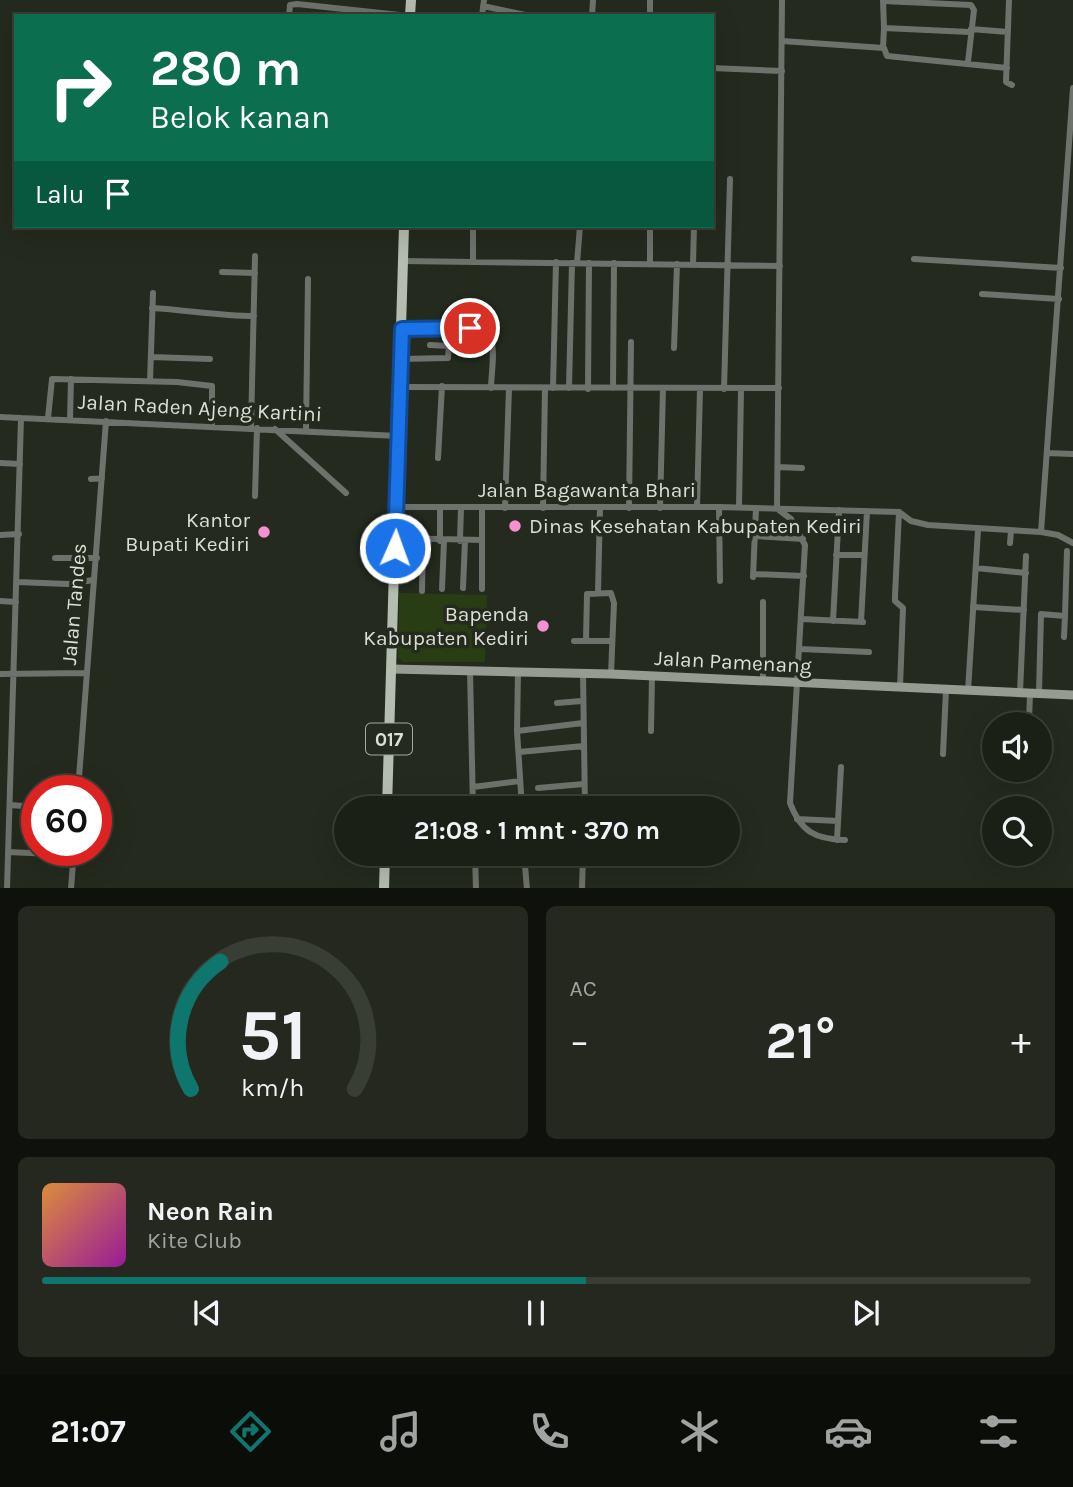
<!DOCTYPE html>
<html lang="id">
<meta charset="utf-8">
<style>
:root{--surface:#1b2016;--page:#24281f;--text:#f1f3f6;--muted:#a0a3a1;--line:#393e35;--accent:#0f766e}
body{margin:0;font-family:Karla,sans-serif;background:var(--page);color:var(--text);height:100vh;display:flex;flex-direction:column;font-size:26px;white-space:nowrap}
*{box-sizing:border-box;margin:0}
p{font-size:23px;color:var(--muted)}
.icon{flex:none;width:38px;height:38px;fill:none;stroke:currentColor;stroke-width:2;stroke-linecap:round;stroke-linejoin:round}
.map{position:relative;height:888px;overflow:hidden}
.details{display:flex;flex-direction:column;gap:18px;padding:18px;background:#0f120c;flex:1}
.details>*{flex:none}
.hud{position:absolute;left:14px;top:14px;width:700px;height:214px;border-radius:0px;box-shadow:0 7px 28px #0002,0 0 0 2px var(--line);background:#0b6e4f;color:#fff;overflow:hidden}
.fabs{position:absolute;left:982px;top:712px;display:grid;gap:14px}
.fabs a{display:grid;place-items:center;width:70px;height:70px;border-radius:50%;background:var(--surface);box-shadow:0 7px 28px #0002,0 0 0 2px var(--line);font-size:35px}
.speed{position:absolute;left:21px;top:775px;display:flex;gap:14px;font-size:35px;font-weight:700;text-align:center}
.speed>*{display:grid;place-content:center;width:91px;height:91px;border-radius:50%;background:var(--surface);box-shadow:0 7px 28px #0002,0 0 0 2px var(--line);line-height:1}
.speed .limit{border:10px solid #d22;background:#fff;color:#111}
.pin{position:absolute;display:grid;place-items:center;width:60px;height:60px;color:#fff;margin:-30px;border:4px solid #fff;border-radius:50%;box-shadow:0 2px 7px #0007}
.me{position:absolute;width:77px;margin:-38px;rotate:2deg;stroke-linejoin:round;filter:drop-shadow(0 0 5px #0008)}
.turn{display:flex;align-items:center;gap:24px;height:147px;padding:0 21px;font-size:32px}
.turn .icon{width:91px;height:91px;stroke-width:2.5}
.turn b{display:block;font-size:49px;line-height:60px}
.then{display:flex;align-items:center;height:66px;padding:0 21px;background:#0003;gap:14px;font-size:26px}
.big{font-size:52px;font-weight:700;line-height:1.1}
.details .card{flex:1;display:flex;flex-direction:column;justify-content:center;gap:10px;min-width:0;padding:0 24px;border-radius:10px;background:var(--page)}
.details .dial{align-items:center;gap:0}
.dial svg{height:182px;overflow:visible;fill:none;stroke:var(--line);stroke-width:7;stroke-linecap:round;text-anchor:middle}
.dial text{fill:var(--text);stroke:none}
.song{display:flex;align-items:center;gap:21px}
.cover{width:84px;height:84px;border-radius:10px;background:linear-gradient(135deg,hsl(30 70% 55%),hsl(300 70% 35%))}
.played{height:7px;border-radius:4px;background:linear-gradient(90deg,var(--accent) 55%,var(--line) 55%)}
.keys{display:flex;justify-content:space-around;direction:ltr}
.heat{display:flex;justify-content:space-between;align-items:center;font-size:38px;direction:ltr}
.details .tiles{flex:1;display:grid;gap:18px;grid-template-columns:1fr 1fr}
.card:last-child{grid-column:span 2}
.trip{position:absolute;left:334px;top:796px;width:406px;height:70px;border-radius:35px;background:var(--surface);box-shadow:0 7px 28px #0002,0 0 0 2px var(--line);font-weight:700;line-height:70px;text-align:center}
.dock{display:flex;height:112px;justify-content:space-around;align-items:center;background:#0b0d09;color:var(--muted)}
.dock .icon{width:49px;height:49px}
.dock .current{color:var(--accent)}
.dock b{font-size:32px;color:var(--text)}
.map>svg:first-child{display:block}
</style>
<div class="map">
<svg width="1073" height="889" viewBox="0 0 1073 889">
<rect width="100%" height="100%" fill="#242a1e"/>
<path fill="#293d15" d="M399,593L487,595L485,662H403L398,658Z"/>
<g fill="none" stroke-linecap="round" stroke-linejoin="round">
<path stroke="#6e726c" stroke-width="6" d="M883,0L884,28L970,32
M1009,0L1006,82L1012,85
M883,1L971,5L974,10L968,62
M483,6L530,16
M289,16L290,5L297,4L409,16
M482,16L484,0
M592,16L593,0
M650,16V0
M971,29L1008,32
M782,41L884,48L887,56L1007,68
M883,48L884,28
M712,68L782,71
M914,259L1061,268
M403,261L780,266
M473,262V226
M577,263L580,226
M650,264V226
M693,264L694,226
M222,272L255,273
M982,294L1059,299
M152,308C187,310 219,316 254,316
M402,329C417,329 483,323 490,337C496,349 491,375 491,388
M674,348L677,264
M151,357L210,359
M401,359L448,358L449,346L430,345
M150,381L153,293
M400,387L779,388
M553,388L556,262
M569,388L572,263
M613,388L614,263
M588,389L589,263
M724,389L730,179
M0,417L398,436
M48,418L52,379L177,382L212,386V426
M70,420L71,379
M251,428L255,256
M275,429L346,493
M306,430L308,279
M1047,453L1073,454
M438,458L442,386
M0,463L20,464
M778,467L802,468
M91,479L102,478
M255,496L257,428
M396,507H719L899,512
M697,507L700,389
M719,507L720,581
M739,507L741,389
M482,508V589
M505,508L509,388
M543,508L545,388
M629,508L631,342
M660,508L663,388
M777,509L782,0
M779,510L791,519L805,545L790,803C801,832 815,839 845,840
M899,512L911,521L928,525L1041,532L1058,535L1073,543
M899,512L895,596V601L903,608L900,688
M1041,532L1073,88
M0,535L19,534
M755,536L803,539
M395,538L482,540
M440,541V507
M460,541L461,507
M1010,543L1011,531
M836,555H864
M55,558H97
M976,568L1026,573
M753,574L804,576
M753,577L756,508
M17,582L68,584L93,580
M463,588L465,541
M442,589L444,541
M422,591L423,540
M598,592L600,508
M0,601L16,602
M763,602V681
M973,607L1024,610
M1065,616L1067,551
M802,619L863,622
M833,621L839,510
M861,622L867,511
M586,640L587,594L611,593L614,603L611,674
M574,641H612
M800,649L869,652
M470,671L473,808
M518,672L517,731L522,808
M583,673L585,808
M0,674L86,673
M968,691L978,530
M1020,692L1026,556
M1039,693L1041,614L1065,616L1064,637
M557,703L582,701
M1029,721L1030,693
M517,731L583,723
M651,731L652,676
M519,752L584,746
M943,754L946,690
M473,787L520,781
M538,788L584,784
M78,791L106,421
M10,805L37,807
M797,819L838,821
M837,840L841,767
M8,852L74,855
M475,854L476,889
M524,854L527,889
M524,857L551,854
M7,889L21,418
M71,889L74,850
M582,889L583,854"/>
<path stroke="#969c92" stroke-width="9" d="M392,669L611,674L1073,695"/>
<path stroke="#b5bdb0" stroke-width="10" d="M410,16L411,0
M387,808L404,226
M384,889L385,854"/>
</g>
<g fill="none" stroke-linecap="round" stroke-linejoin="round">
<defs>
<path id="route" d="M395,548L402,329L470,328"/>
</defs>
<use href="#route" stroke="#114b97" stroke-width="18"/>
<use href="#route" stroke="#1a73e8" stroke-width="12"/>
</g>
<g fill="#f591d2" stroke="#242a1e" stroke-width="2.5">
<circle cx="515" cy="526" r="7"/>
<circle cx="264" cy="532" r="7"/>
<circle cx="543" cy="626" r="7"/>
</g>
<g text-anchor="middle" stroke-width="7" stroke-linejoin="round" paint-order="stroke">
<rect fill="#242a1e" stroke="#a4a9a0" stroke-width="2" x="366" y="723.5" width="46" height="31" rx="5"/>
<g font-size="19" font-weight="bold" fill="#dbdfd7">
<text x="389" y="746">017</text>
</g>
<g font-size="21" fill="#dbdfd7" stroke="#242a1e">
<text transform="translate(200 408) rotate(3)" y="7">Jalan Raden Ajeng Kartini</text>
<text x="587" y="497">Jalan Bagawanta Bhari</text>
<text transform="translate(74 604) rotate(-85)" y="7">Jalan Tandes</text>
<text transform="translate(733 662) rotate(3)" y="7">Jalan Pamenang</text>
</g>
<g font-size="21" fill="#dbdfd7" stroke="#242a1e" text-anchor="end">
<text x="250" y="527">Kantor<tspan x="250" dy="24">Bupati Kediri</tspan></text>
<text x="529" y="533" text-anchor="start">Dinas Kesehatan Kabupaten Kediri</text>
<text x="529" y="621">Bapenda<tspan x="529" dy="24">Kabupaten Kediri</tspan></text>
</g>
</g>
</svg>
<div class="fabs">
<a><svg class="icon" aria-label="sound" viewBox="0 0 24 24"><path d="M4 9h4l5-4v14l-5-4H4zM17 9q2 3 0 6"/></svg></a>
<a><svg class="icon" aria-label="search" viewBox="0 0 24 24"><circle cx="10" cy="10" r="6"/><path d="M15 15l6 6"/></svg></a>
</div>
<div class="speed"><div class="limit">60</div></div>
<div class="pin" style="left:470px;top:328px;background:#d93025"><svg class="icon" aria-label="arrive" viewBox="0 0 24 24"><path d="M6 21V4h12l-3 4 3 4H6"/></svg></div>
<svg class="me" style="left:395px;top:548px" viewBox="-20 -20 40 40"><circle r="17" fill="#1a73e8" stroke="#fff" stroke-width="3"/><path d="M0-11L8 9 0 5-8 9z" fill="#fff"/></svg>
<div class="trip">21:08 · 1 mnt · 370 m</div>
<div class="hud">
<div class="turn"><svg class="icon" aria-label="right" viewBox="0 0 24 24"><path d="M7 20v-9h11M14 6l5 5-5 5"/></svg><div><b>280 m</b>Belok kanan</div></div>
<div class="then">Lalu<svg class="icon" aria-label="arrive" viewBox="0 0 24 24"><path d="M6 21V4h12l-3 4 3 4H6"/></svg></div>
</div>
</div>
<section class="details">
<div class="tiles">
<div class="card dial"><svg viewBox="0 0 100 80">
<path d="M14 69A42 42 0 1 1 86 69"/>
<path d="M14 69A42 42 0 0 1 27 13" stroke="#0f766e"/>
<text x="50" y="56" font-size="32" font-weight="700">51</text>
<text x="50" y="72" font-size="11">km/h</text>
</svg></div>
<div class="card"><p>AC</p>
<div class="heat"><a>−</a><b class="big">21°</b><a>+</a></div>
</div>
<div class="card">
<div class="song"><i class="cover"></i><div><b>Neon Rain</b><p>Kite Club</p></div></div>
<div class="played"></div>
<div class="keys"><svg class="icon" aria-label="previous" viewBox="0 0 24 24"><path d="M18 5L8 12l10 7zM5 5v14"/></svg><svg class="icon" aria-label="pause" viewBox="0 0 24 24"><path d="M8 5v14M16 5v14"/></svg><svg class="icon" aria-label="next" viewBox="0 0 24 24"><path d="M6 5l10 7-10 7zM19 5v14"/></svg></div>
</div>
</div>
</section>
<nav class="dock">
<b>21:07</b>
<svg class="icon current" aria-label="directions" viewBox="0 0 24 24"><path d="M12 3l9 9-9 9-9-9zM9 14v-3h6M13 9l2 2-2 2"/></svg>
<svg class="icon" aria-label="music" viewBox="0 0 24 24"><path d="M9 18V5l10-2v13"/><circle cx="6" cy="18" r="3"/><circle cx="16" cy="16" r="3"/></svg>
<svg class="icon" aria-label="phone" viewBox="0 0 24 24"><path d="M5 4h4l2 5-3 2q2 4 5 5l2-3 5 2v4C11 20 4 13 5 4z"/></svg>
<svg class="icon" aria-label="climate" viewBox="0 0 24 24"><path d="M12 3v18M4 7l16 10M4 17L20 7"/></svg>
<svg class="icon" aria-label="car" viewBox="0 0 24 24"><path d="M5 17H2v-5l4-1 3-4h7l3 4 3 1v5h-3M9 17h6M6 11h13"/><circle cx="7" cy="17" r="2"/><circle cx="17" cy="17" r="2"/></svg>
<svg class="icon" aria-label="filters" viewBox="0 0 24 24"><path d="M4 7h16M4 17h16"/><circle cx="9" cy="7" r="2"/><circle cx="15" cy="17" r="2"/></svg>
</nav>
